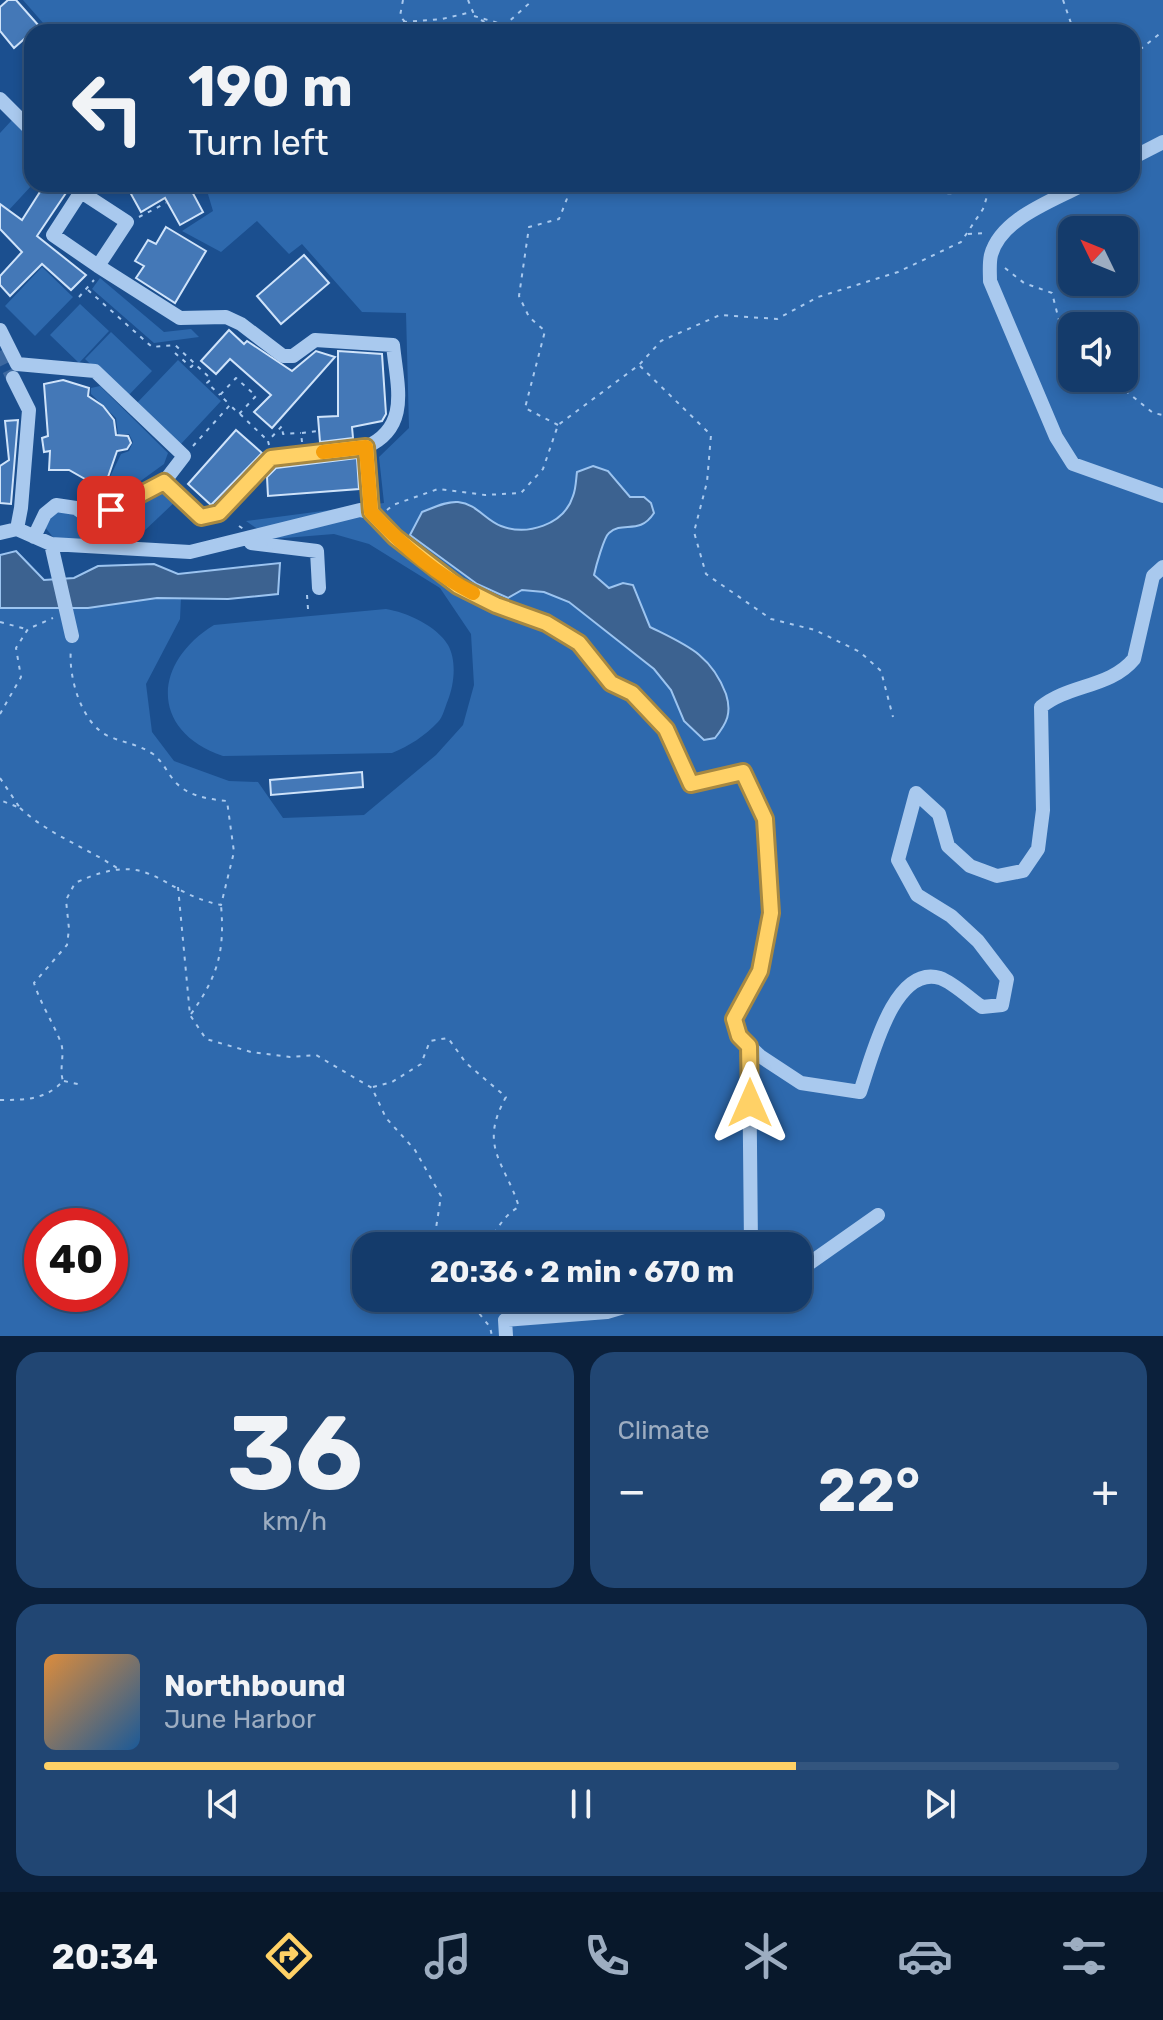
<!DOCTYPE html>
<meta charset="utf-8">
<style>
:root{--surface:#143b6b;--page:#214673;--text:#f1f3f6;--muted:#9dadc1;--line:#33557e;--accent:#ffd166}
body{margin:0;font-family:Rubik,sans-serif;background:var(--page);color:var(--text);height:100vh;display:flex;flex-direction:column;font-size:30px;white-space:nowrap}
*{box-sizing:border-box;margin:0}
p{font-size:26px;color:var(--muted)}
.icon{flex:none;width:44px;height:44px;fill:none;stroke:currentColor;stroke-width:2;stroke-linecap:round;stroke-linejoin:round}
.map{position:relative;height:1336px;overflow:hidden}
.drawer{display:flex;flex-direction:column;gap:16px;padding:16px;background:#0b203b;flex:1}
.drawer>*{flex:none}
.banner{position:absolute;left:24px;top:24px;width:1116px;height:168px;border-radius:24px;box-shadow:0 4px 12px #0003,0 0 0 2px var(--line);background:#143b6b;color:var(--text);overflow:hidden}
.needle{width:52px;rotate:313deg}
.tools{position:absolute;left:1058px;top:216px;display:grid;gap:16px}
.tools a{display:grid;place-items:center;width:80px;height:80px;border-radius:16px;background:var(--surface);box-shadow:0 4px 12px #0003,0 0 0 2px var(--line);font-size:40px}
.speed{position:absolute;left:24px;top:1208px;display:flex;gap:16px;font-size:40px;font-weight:700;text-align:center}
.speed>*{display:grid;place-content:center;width:104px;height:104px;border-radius:50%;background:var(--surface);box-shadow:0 4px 12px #0003,0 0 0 2px var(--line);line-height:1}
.speed .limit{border:12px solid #d22;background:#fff;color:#111}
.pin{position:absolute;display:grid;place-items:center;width:68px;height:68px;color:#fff;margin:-34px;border-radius:16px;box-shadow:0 4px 12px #0006}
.me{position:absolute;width:88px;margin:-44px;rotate:0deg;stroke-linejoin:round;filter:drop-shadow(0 0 6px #0008)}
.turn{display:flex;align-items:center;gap:28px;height:168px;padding:0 32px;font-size:36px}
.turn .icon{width:104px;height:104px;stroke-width:2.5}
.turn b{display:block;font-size:56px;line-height:68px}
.big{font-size:60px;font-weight:700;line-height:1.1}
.drawer .tile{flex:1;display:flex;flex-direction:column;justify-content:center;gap:12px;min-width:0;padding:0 28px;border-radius:24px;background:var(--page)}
.drawer .dial{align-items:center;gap:0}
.dial b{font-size:104px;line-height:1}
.song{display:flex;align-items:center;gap:24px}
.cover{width:96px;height:96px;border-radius:12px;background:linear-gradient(135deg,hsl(30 70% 55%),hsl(210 70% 35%))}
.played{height:8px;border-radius:4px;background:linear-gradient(90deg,var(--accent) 70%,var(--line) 70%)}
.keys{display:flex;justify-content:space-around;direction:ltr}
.heat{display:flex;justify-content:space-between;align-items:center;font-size:44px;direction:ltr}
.drawer .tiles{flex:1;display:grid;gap:16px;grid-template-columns:1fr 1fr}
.tile:last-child{grid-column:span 2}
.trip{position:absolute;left:352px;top:1232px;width:460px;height:80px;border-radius:24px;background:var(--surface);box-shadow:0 4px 12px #0003,0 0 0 2px var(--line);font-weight:700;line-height:80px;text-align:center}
.tab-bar{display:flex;height:128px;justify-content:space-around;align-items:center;background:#08182b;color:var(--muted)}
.tab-bar .icon{width:56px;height:56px}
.tab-bar .selected{color:var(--accent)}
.tab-bar b{font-size:36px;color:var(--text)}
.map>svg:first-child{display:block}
</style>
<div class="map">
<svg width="1163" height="1336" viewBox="0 0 1163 1336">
<rect width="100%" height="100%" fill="#1b4f8f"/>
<path fill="#2e69ad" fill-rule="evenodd" d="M23,0H1163V1336H0V608H88L157,598H181L180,619L146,684L152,732L174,761L229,781L258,782L283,818L364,815L436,755L463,725L474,685L471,634L440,588L369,544L334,534L272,539L246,521L384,503L379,457L409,428L406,313L362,312L302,244L289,254L257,221L221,252L182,231L213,211L205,184H1132V32H51ZM1072,230H1124V282H1072ZM1072,326H1124V378H1072ZM42,1226H110V1294H42ZM366,1246H798V1298H366Z
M12,120L32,139L33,184L8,211L0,204V133Z
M42,267L73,297L35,336L5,306Z
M100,278L164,332L191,329L199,337L154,343L92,289Z
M80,304L109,331L79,363L50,335Z
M111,332L152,371L126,398L85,359Z
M178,360L221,401L180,445L136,404Z
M100,386L168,453L164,464L113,501L104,480L110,477L121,454L129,451L133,442L129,434H118L116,418L91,394V388Z
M167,489L178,499L142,533H123L110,521Z
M58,510L74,512L91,527L101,525L108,533L113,528L119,534L115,544L57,542L44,526L50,514Z
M386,609C406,612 437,626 448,645C457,661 454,685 448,700C445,707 443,717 438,722C425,736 409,746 392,753L223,756C150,731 152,663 214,625Z"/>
<path fill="#3c6290" stroke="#9cc4f0" stroke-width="2" d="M593,466L608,471L630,497H644L651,503L654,513C639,536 623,520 609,533C604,537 596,566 594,575L609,588L623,583L633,585L650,627C686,645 711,654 726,694C732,713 727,723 715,738L704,740L684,721L671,690L654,669L569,602L544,592L522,590L508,598L477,584L410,535L422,512C433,508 446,501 458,502C477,504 485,520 501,526C527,536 564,525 573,496C576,489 576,479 577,472Z
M16,551L44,580L74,578L98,566L154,564L178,574L280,563L278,594L228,599L157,598L88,608H0V555Z"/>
<path fill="#4478b7" stroke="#cfe3fa" stroke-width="2" d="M8,0H16L39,26L14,48L0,31V7Z
M45,184H72L37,236L86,275L71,290L42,264L10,296L0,285V276L22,252L0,229V204L22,220Z
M149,184H188L203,212L180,225L165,198L141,212L131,194Z
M166,227L206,251L175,303L136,278L144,266L135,261L148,240L156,244Z
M304,255L329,283L281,324L257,296Z
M229,330L244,344L247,341L292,371L316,351L335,357L272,428L254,412L271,395L230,359L216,374L201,361Z
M338,351L382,354L386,414L382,421L352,427L353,438L320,442L318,417L338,416Z
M63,380L89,388L88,396L103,406L114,420L116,435L128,436L131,443L127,449L117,451L108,477L85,479L69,470H49L50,451L44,452L42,438L48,436L44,384Z
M18,420L11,504L0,503V466L9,460L5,421Z
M236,430L262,453L211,505L188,484Z
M357,458L359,489L268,496L267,477L276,468Z
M362,772L363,787L271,795L270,780Z"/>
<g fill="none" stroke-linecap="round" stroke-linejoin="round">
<path stroke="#3d69a0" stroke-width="14" stroke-dasharray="14 7" stroke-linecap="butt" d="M0,351L13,378"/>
<path stroke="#a9c9ee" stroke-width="2" stroke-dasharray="4 6" stroke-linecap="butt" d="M403,0L400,16L411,29L421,32
M468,0L475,17
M1063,0L1074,32
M474,16L505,25L533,0
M481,20L503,32
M403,22L442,19L472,12
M480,32L484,22
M24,39L32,44
M1132,56L1163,31
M24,76L32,72
M555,184L570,191L569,184
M919,184C947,197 959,196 986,184
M139,217L166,203
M968,234L985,233
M1005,268L1024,283L1052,293L1061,328L1072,339
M88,290L152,347L175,345L211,379L207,383L220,395
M79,297L94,280
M175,353L191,367L194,364
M640,366L711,435L707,482L694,532L706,574L771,619L815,630L860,652L881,671L893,717
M1110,378L1153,413L1163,415
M240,414L267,440
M558,425L525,408L545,331L529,317L519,296L529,227L559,219L570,191
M302,442L301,433L319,431
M269,445L268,441L282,426L283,434L301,433
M193,446L230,405L220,395L236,378L256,396L239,414L230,405
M387,510L393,505L438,489L485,495L521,493L543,469L558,425L639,365L661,341L720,315L777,319L818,297L898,272L961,242L983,209L991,184
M307,595L308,609
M0,622L26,629
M0,714L21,677L16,648L28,629L53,618
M0,778L20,808L0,800
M20,808C48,834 85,847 117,868
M178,887L190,1015L206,1039L251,1052L290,1057L316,1055L372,1088L386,1118L415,1150L441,1196L434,1241L446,1246
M191,1014C218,976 225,951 221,905
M64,1081L82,1085
M373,1087L392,1082L421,1064L430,1041L448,1038L466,1063L506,1097C478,1147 505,1162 519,1207C502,1216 497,1232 484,1246
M0,1100C24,1100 46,1100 63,1081C59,1068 65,1055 61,1043C53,1022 41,1005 34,983L67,945L69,929L66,900L75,883C153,847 155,891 221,905L234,852L227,801C207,799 185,796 172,778C166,770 162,761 153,754C138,744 124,743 108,736C81,723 68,676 71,649
M467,1298L490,1327L492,1336"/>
<path stroke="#a9c9ee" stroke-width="14" d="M0,99L32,131
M1132,158L1163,142
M1084,184C1053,201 1001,218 991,255C989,263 990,273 990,281L1056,437L1073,464L1163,496
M81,192L127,222L98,266L53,235L86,184
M98,266L180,318L226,317L241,324L283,356H293L315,340L393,345C397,386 411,427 366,447
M0,330L17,364L95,371L184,456L164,482L93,520L76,508L56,505L45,514L34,537
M13,378L29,410L21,508L17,529
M164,482L201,517L219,513L271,458L366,447L371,512
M0,533L17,529L51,544L190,552L360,510L371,512L395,537L458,586L496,605L546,623L579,643L611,683L632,693L666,729L691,784L743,772L765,819L771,913L760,971L734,1019L739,1036L760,1056L801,1083L860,1092C871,1061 893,964 940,978C954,983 970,999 982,1007L1002,1005L1007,979L978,941L951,916L917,895L898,860L916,793L939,814L948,846L970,866L997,876L1023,871L1038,849L1043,810L1041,707C1069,684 1110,688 1134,659L1153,576L1163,567
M251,543L317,551L319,588
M51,544L72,636
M749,1046L751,1246
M798,1266L807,1265L878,1215
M506,1336L505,1320L607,1312L654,1298"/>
<path stroke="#a9c9ee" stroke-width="2" stroke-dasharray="4 6" stroke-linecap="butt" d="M239,526L275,550"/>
</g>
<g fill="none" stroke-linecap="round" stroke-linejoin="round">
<defs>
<path id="route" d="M111,510L164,482L201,517L219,513L271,458L366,447L371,512L395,537L458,586L496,605L546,623L579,643L611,683L632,693L666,729L691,784L743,772L765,819L771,913L760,971L734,1019L739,1036L749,1046L750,1103"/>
</defs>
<use href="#route" stroke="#a68842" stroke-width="20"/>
<use href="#route" stroke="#ffd166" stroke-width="14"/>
<path stroke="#f59e0b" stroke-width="14" d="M323,452L366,447L371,512C400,543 435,574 473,593"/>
</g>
</svg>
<div class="tools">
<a><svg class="needle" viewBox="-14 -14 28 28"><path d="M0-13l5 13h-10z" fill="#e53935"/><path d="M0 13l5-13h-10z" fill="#9dadc1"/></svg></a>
<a><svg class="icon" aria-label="sound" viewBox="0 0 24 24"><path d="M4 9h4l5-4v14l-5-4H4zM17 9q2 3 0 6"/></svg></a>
</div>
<div class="speed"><div class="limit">40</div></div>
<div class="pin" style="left:111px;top:510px;background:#d93025"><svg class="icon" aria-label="arrive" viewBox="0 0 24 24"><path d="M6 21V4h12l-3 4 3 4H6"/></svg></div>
<svg class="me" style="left:750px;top:1103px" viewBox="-20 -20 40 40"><path d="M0-17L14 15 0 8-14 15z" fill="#ffd166" stroke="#fff" stroke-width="4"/></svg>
<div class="trip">20:36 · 2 min · 670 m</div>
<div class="banner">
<div class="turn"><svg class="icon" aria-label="left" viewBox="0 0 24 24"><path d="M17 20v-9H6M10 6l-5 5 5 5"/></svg><div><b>190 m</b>Turn left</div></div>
</div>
</div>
<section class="drawer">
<div class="tiles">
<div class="tile dial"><b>36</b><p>km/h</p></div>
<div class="tile"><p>Climate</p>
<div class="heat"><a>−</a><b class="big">22°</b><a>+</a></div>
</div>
<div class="tile">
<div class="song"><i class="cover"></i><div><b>Northbound</b><p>June Harbor</p></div></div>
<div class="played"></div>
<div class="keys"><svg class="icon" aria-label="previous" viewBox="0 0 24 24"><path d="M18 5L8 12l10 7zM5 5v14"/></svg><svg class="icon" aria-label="pause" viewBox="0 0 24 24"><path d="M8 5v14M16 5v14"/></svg><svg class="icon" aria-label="next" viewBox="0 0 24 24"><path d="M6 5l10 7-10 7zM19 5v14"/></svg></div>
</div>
</div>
</section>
<nav class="tab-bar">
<b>20:34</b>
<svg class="icon selected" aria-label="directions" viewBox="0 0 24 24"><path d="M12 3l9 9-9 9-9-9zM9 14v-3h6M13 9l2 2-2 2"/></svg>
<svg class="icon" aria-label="music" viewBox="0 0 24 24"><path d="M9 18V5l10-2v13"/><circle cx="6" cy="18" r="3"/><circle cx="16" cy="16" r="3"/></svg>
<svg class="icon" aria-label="phone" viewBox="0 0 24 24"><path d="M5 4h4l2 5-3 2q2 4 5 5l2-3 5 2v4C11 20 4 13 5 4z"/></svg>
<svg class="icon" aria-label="climate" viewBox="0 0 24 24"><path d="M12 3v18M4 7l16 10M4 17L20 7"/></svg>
<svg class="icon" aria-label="car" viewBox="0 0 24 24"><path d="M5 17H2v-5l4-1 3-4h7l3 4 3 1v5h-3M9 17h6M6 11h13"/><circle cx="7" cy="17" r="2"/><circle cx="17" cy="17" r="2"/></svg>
<svg class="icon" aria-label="filters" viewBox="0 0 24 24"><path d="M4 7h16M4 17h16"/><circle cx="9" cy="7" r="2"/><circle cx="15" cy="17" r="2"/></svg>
</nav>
